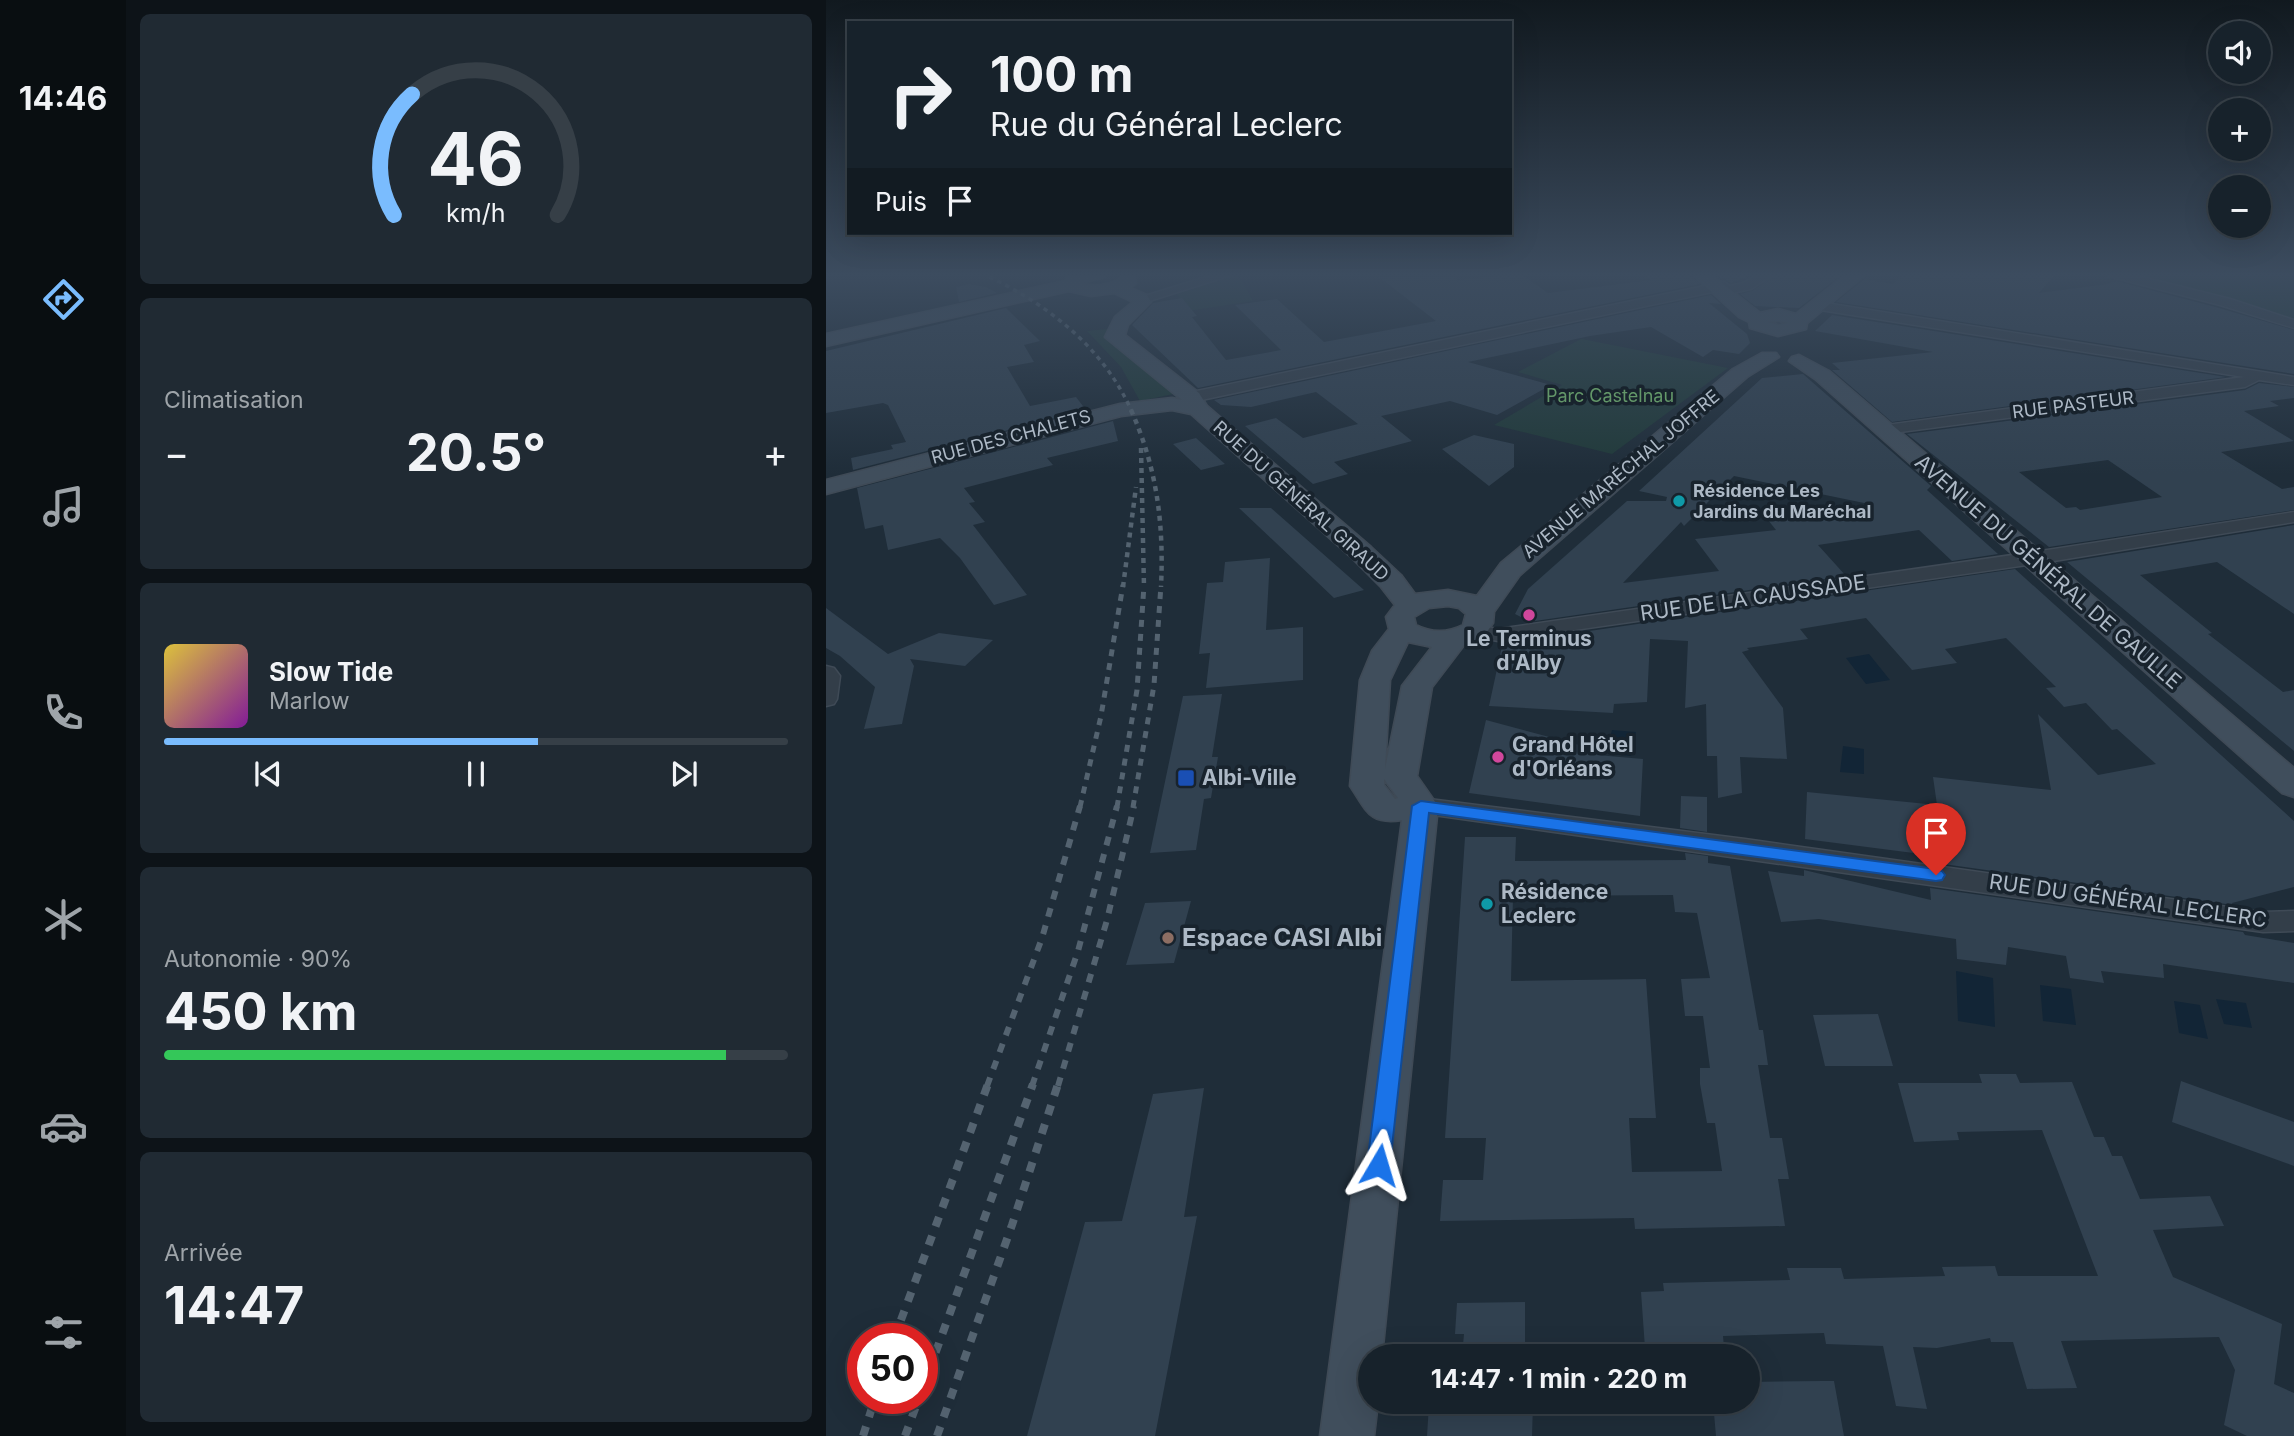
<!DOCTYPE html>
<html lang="fr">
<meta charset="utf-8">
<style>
:root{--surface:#17222b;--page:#202a33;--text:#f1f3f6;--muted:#9ea4a9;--line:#363f47;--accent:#7abcfe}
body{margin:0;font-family:Inter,sans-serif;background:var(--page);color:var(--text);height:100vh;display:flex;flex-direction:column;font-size:26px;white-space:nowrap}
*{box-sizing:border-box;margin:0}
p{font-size:23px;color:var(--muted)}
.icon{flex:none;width:38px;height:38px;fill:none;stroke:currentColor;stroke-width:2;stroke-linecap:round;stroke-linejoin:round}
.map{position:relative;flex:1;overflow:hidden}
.drawer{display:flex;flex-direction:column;gap:14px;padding:14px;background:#0d1318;width:700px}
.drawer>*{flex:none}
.hud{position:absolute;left:21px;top:21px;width:665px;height:214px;border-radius:0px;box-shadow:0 7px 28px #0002,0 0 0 2px var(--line);background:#17222b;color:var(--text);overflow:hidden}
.fabs{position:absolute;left:1382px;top:21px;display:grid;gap:14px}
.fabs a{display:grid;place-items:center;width:63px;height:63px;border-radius:50%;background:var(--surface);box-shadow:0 7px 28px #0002,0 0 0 2px var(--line);font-size:35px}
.speed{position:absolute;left:21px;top:1323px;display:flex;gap:14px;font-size:35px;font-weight:700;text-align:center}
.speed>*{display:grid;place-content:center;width:91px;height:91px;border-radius:50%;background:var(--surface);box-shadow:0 7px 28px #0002,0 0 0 2px var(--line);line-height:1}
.speed .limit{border:10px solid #d22;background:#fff;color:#111}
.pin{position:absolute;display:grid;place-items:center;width:60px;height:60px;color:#fff;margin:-72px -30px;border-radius:50% 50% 50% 0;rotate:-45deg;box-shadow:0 0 7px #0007}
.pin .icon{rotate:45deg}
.me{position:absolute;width:77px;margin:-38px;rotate:7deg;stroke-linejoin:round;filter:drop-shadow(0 0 5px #0008)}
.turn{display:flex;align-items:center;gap:24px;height:147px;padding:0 28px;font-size:32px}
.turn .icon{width:91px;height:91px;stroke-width:2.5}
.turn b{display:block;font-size:49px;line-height:60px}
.then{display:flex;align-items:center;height:66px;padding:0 28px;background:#0003;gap:14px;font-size:26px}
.big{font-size:52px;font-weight:700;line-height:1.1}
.drawer .card{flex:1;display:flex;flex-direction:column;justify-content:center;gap:10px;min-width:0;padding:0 24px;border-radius:10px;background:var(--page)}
.drawer .dial{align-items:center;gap:0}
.dial svg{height:182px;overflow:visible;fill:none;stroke:var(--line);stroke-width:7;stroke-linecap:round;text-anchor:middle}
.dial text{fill:var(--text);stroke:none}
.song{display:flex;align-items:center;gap:21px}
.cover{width:84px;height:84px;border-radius:10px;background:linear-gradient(135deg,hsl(50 70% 55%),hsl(290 70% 35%))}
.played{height:7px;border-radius:4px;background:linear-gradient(90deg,var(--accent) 60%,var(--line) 60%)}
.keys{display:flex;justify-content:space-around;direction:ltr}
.heat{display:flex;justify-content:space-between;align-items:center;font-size:38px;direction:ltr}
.charge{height:10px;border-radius:5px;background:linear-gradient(90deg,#34c759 90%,var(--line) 0)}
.trip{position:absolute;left:532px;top:1344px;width:402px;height:70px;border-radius:35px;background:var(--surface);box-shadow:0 7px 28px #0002,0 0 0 2px var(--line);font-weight:700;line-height:70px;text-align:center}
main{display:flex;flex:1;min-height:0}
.menu{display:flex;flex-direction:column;width:126px;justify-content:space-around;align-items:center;background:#090e11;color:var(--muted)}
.menu .icon{width:49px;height:49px}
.menu .active{color:var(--accent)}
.menu b{font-size:32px;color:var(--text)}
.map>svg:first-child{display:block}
</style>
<main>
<nav class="menu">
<b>14:46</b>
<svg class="icon active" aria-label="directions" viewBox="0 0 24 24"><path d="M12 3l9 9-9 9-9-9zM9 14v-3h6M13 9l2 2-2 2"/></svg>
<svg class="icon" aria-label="music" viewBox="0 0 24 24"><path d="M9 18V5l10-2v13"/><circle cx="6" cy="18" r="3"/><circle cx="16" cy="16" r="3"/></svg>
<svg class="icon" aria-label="phone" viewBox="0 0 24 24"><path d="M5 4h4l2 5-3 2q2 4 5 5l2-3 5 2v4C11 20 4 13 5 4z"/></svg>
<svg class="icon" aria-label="climate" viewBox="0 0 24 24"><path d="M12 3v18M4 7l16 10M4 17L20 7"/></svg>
<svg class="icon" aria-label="car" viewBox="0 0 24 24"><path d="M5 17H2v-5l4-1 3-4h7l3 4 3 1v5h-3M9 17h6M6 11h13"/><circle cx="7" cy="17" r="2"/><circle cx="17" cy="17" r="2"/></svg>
<svg class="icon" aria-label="filters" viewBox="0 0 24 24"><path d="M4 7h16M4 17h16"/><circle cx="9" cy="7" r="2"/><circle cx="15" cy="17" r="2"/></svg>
</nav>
<section class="drawer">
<div class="card dial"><svg viewBox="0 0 100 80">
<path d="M14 69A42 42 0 1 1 86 69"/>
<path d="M14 69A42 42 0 0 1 22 16" stroke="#7abcfe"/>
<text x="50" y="56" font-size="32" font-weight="700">46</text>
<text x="50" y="72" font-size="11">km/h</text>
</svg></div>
<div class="card"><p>Climatisation</p>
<div class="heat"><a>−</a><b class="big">20.5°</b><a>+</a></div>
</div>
<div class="card">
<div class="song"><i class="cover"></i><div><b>Slow Tide</b><p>Marlow</p></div></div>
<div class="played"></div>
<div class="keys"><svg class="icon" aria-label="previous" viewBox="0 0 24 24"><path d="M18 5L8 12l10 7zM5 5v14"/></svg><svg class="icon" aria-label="pause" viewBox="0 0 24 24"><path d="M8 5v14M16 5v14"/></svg><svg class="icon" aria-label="next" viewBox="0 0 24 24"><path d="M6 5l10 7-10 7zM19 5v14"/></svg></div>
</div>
<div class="card"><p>Autonomie · 90%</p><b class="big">450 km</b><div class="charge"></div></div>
<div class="card"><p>Arrivée</p><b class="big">14:47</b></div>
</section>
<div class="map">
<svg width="1468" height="1436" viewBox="0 0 1468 1436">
<rect width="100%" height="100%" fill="#1f2d39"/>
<path fill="#213a3a" d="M1297,273H1468V320Z
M412,275L427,301L362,311L351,294Z
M281,329L280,339L352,393L314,401L295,367L261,331Z
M755,339H756L902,368L786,454L668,425L736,385L692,372Z"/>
<path fill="#122536" d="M1043,654L1064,680L1040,684L1020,658Z
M786,730L810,732L805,756L785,754L789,735L785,734Z
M1017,746L1038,749V774L1014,772Z
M1130,971L1167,978L1169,1027L1132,1021Z
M1214,985L1245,989L1250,1025L1217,1021Z
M1390,999L1420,1003L1426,1028L1398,1024Z
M1348,1001L1374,1005L1382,1039L1353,1033Z"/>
<path fill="#314150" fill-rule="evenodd" d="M816,273H862L874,284L372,388L306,325L327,303L356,298L371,316L366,317L400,360L455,350L409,305L451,299L498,342L610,321L553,277H628L631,280L695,274L722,293L825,280Z
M887,273H930L905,283Z
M952,273H1014L1015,275L973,308L929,306L914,294L926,291Z
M1079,273H1230L1213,293L1282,284L1290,281L1393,308L1468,330V374L1010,302L1038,279L1067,284Z
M143,284L160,287L171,293L133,302L130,287Z
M885,295L895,304L883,303L921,334L924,343L913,354L887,350L877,357L825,327L764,336L642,362L725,385L671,415L624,401L555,416L586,441L508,462L522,474L487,484L419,426L450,418L477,438L532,424L490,392L425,407L395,405L388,400Z
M180,308L214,341L198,345L208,362L181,367L204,406L250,397L260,410L27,470L25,458L67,449L65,445L80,442L62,405L57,403L0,413V351Z
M1006,315L1400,377L1066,422L1006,370H1014L1006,363L1107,352L989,331Z
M977,374L1105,486L1101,490L1172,554L1126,561L1093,530L992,545L1020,576L702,622L703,621L689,614L702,589L801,501H840L841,497L813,491L936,378ZM908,476L1043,504L942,520L950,530L869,539L893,571L797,583L855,522L858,526Z
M1433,383L1468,387V398L1444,401L1453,406L1418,411L1468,441L1395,452L1456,489L1468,487V510L1223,547L1081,434L1419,390ZM1282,460L1336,497L1254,510L1250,507L1240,508L1193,472Z
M287,421L292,441L221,458L227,465L138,488L149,502L143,503L159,522L147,525L201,595L168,605L134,558L114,538L62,550L57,525L39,529L31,488Z
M648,435L688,444V467L663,486L616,449Z
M370,438L399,464L375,470L347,444Z
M413,508H445L538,590L508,598Z
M1468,525V614L1391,562L1314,575L1386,633L1382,634L1457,692L1468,690V751L1241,562Z
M444,558L440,630L477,627V680L380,688L384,653L373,654L381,583L397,582L399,562Z
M1189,569L1468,821V887L1406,903L1407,905L1103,862V855L979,839L981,792L1111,805L1107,777L1225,790L1212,714L1272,775L1330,764L1291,729L1286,730L1260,703L1238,707L1220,688L1230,687L1180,638L1119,649L1131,663L1086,670L1040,618L974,629L982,639L921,648L923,650L916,652L957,708L961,759L914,757L916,793L892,798L891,756H881L880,704L859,708L862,641L824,639L821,702L788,704L787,713L663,706L676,646L680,643Z
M0,608L62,654L113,633L167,640L139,666L84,659L88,666L76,724L38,729L49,687L14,656L0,648Z
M396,694L386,757H392L385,798L378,799L370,850L324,853L357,696Z
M660,720L772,750L771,755L817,759L814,816L643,793Z
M855,796L881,797V832L854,828Z
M639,837H690L689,861L860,860L859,853L882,856V863L904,866L933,1030H937L942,1065H932L944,1138H956L963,1179H952L959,1226L809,1229L808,1218L614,1221L617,1180H657L660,1138H619ZM847,895L849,912L871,913L884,978L855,979L859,1016H877L884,1068H874V1084L881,1123H889L896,1171L806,1172L803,1118H830L820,979L685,981L687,896Z
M978,870L1105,900L1104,888L1417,932L1419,935L1468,943V983L1337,964L1338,978L1275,971L1278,983L1244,978L1240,956L1182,947L1180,965L1131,959L1130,939L993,919L955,922L942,871L978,876Z
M365,901L348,963L300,965L319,903Z
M1052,1014L1067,1066H999L987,1015Z
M1153,1074H1190L1194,1083L1246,1082L1268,1137H1278L1286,1156H1296L1314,1199L1384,1196L1398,1226L1327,1230L1347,1277L1456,1324L1448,1384L1468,1393V1436H1421L1398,1425L1409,1370L1393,1337L1235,1341L1251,1388L1201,1389L1187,1342H1165L1164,1338L1111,1348L1087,1347L1101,1409L1070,1406L1057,1346L1000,1344L998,1333L897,1336L898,1347L819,1348L815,1292L838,1291L837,1283L964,1280L961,1268H1015L1018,1279L1119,1276L1116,1267L1169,1266L1172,1276H1272L1216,1130L1131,1132L1133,1140L1088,1142L1072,1083H1156Z
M1355,1081L1468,1122V1166L1346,1122Z
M378,1088L358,1217L371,1216L329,1436H201L259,1222L296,1221L327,1094Z
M699,1302V1350H690V1356H636L638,1334H629L631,1303Z
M997,1381H1008L1018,1436H890L887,1402H922V1382Z
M626,1402L707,1404L706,1436H601L603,1405L626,1406Z"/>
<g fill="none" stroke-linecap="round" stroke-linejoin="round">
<defs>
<path id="street" d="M393,273H412L320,302L315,303L309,299Z
M935,273H950L925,289L902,294L896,290L366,402L358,397L366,392L898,282L904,286L917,283Z
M1280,273H1300L1404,299L1468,320V328L1394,305L1282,276Z
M993,302L1468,377V385L1433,380L1419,387L1059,434L1053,432L1051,429L1053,426L1418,377L988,309L986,306Z
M1468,512V522L1228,561L672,641L640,635L637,631L640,627L647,625L672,629L1228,549Z
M0,666L8,668L14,676L11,699L8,704L0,706Z
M595,798L919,839L1437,912L1468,911V931L1437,932L586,812L583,806L586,800Z"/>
<path id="secondary" d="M253,273H280L278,277L255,283C268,288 281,285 293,280L296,273H308L310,283L305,288L321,295L325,302L302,325L299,335L373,393L381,406L545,547L575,575L589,594L622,590L651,596L675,563L907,369L936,353H950L953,357L921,377L694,575L668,612L667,623L657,638L638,645L606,687L591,776L612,806L556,1356H544V1402H552L548,1436H494L576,820C543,825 541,811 524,786L534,680L546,651L563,629L560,617L569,605L555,587L527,559L365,414L346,410L295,416L0,494V480L294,404L346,398L356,400L279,337L289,317L307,302L288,293L265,296L243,291L0,346V334L239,281L243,275ZM622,606L633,608L640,614L637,625C622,633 605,633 590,625L588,617L603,608ZM582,642L606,647L576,686L559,769L564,680ZM558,779L572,798L569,799L558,785Z
M865,273H883L934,313L952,309L970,314L1022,273H1041L981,323L980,329L952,336L924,328L923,322L913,317ZM952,321L962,323L952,325L942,322Z
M973,355L1003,371L1468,768V797L1456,793L989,379L963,361L966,357Z"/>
</defs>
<use href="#street" stroke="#3f4a56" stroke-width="3"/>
<use href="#secondary" stroke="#3f4a56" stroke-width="3"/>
<use href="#street" fill="#333e49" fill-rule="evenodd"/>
<use href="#secondary" fill="#404e5c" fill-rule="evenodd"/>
<path stroke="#546370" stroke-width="3.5" stroke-dasharray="4.5 4.5" stroke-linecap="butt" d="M155,273C219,302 277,346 306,412"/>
<path stroke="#546370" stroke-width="4.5" stroke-dasharray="5 5" stroke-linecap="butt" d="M305,410C331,468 338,524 335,587
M315,448L318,587
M297,587L310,487"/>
<path stroke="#546370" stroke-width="5" stroke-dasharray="7 7" stroke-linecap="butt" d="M254,807L275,716L297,585
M291,807L311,690L318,585
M307,807L328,685L335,585"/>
<path stroke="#546370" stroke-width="6" stroke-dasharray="9 9" stroke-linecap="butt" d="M161,1086L216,938L254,806
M206,1086L252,951L291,806
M232,1086L281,920L308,806"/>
<path stroke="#546370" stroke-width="8" stroke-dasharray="10 10" stroke-linecap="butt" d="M68,1339L162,1084
M96,1390L207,1084
M37,1436L49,1398
M79,1436L93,1398
M111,1436L186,1225L232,1084"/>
</g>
<linearGradient id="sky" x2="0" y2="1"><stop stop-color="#11191f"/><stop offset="0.58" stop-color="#3c4c5f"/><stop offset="1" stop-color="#3c4c5f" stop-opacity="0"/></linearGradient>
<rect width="1468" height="474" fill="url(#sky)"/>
<path fill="#1a73e8" stroke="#114b97" stroke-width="2" d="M595,801L1110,869L1116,871L1119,875L1116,880L1110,881L603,813L564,1165L561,1172L553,1175L544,1172L541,1165L586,806Z"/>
<g fill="#0f9aa8" stroke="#18232d" stroke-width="2.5">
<circle cx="853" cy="501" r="7"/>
<circle cx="661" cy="904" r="7"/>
</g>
<g fill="#d1479c" stroke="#18232d" stroke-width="2.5">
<circle cx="703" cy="615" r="7"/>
<circle cx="672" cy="757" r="7"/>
</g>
<rect fill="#1a4fb4" stroke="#18232d" stroke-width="2.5" x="351" y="769" width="18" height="18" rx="3.5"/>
<circle fill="#8d6e63" stroke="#18232d" stroke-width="2.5" cx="342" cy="938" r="7"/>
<g text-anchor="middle" stroke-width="7" stroke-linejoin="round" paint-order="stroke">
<g font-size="18" fill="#639769" stroke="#18232d">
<text x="784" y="402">Parc Castelnau</text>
</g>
<g font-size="18" fill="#adb9c6" stroke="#18232d">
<text transform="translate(1247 405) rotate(-7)" y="6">RUE PASTEUR</text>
<text transform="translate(185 437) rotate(-15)" y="6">RUE DES CHALETS</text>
<text transform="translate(795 474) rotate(-40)" y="6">AVENUE MARÉCHAL JOFFRE</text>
<text transform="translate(475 501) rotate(42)" y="6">RUE DU GÉNÉRAL GIRAUD</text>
</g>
<g font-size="18" font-weight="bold" fill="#adb9c6" stroke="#18232d" text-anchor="start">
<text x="867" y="497">Résidence Les<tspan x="867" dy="21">Jardins du Maréchal</tspan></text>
</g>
<g font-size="21" fill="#adb9c6" stroke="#18232d">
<text transform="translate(1222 572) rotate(41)" y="7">AVENUE DU GÉNÉRAL DE GAULLE</text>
<text transform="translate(927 598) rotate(-8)" y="7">RUE DE LA CAUSSADE</text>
<text transform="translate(1302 901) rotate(8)" y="7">RUE DU GÉNÉRAL LECLERC</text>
</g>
<g font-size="21" font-weight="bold" fill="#adb9c6" stroke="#18232d" text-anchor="start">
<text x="703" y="646" text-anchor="middle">Le Terminus<tspan x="703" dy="24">d'Alby</tspan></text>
<text x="686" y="752">Grand Hôtel<tspan x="686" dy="24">d'Orléans</tspan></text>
<text x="376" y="785">Albi-Ville</text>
<text x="675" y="899">Résidence<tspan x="675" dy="24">Leclerc</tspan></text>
</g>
<g font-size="24" font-weight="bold" fill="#adb9c6" stroke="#18232d" text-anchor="start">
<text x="356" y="946">Espace CASI Albi</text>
</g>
</g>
</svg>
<div class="fabs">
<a><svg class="icon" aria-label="sound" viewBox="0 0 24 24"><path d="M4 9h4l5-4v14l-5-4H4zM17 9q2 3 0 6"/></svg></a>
<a>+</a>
<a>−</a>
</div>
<div class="speed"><div class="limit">50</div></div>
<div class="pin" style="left:1110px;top:875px;background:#d93025"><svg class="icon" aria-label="arrive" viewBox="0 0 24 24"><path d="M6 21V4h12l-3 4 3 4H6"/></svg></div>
<svg class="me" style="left:553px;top:1165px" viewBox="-20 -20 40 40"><path d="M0-17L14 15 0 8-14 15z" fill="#1a73e8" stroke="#fff" stroke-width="4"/></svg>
<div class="trip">14:47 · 1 min · 220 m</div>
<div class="hud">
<div class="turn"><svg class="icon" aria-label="right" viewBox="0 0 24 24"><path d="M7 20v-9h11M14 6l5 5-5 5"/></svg><div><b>100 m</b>Rue du Général Leclerc</div></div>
<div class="then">Puis<svg class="icon" aria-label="arrive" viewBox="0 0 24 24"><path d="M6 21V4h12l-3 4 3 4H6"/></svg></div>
</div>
</div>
</main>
